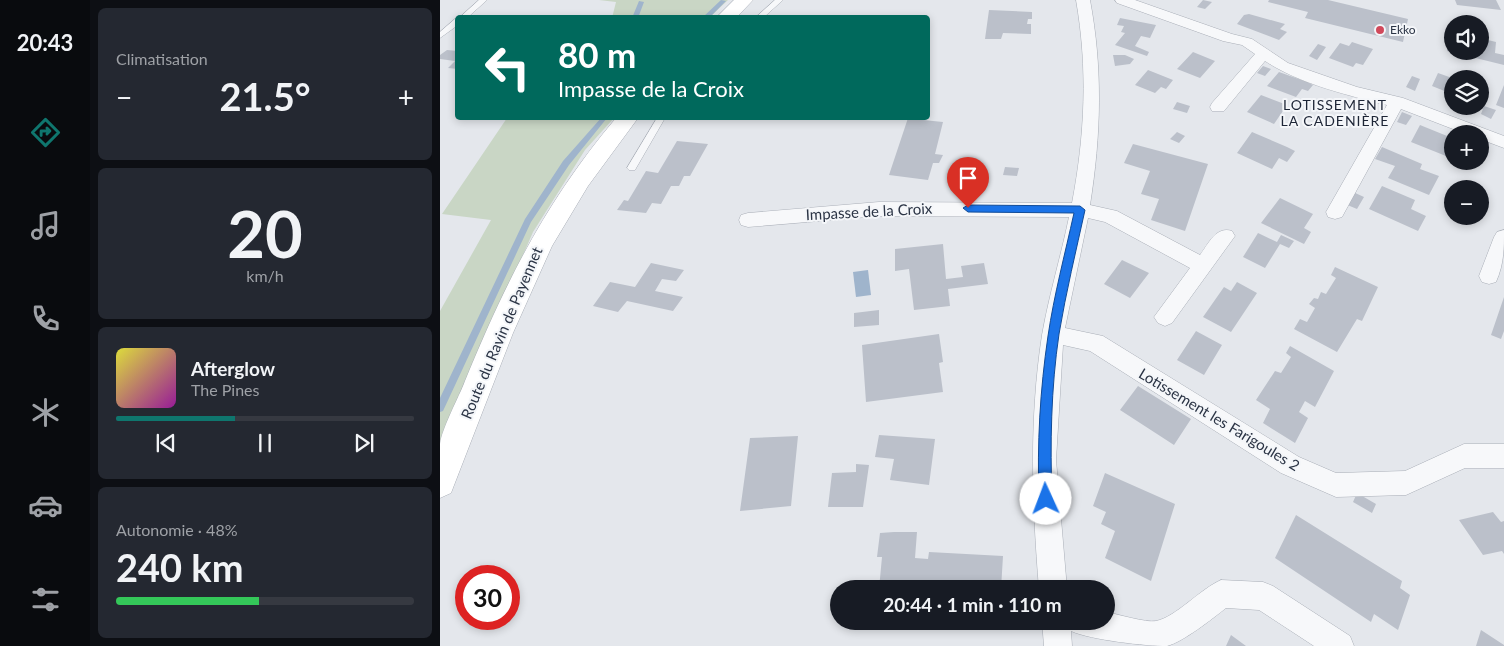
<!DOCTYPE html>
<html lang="fr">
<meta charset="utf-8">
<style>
:root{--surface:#171b24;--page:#242831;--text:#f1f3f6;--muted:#9ea1a6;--line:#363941;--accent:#0f766e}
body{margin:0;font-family:Lato,sans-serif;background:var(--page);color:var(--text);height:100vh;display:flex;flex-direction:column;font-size:19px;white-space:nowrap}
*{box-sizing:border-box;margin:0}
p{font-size:16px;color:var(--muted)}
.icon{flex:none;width:28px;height:28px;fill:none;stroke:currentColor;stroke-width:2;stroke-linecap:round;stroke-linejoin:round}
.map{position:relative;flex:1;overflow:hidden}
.details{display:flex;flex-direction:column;gap:8px;padding:8px;background:#0d0f14;width:350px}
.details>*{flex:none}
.top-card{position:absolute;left:15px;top:15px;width:475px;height:105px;border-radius:5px;box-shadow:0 2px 8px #0003;background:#00695c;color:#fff;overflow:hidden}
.buttons{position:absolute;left:1004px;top:15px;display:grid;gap:10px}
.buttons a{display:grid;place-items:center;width:45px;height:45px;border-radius:50%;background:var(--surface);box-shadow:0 2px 8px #0003;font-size:25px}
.speed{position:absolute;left:15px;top:565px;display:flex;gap:10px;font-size:25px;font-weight:700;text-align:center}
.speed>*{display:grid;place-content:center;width:65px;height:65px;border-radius:50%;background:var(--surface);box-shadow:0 2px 8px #0003;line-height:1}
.speed .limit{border:8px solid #d22;background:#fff;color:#111}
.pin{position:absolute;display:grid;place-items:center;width:42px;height:42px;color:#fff;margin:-51px -21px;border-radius:50% 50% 50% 0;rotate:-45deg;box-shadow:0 0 5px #0007}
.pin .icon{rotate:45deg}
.me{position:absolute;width:55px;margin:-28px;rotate:358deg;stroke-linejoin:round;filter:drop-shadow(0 0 4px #0008)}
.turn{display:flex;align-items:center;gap:18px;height:105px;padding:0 20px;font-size:22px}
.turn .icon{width:65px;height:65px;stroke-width:2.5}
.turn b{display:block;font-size:35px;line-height:42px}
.big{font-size:38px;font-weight:700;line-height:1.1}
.details .card{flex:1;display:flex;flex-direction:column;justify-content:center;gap:8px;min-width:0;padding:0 18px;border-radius:8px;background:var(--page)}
.details .dial{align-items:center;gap:0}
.dial b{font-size:65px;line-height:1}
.song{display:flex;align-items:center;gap:15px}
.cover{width:60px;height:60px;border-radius:8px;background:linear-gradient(135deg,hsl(60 70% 55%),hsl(300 70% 35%))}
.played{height:5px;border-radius:2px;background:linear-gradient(90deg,var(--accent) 40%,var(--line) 40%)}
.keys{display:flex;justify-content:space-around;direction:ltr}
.heat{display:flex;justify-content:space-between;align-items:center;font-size:28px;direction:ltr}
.charge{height:8px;border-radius:4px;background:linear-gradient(90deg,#34c759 48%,var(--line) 0)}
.trip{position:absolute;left:390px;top:580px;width:285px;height:50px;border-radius:25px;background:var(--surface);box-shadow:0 2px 8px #0003;font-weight:700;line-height:50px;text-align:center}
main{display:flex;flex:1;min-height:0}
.menu{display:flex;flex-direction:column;width:90px;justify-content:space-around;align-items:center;background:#090b0e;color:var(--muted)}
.menu .icon{width:35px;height:35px}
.menu .active{color:var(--accent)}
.menu b{font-size:22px;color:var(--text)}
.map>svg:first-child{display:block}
</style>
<main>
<nav class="menu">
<b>20:43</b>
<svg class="icon active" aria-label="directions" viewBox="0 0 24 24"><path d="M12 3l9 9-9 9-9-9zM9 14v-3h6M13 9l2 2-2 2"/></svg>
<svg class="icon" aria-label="music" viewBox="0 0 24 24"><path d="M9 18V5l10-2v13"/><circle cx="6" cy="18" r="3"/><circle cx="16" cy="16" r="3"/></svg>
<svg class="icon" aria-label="phone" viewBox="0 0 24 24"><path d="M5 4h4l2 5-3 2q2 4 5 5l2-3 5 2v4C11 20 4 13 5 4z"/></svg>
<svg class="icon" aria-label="climate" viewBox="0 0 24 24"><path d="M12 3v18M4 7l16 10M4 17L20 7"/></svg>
<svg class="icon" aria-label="car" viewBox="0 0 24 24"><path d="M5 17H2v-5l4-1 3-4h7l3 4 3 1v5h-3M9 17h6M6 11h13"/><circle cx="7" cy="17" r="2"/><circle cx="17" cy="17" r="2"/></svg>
<svg class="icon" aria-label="filters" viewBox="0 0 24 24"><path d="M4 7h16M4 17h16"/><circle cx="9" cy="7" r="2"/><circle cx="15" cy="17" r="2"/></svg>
</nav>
<section class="details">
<div class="card"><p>Climatisation</p>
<div class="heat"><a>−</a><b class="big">21.5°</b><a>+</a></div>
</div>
<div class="card dial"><b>20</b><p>km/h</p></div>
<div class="card">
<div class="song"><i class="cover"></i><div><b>Afterglow</b><p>The Pines</p></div></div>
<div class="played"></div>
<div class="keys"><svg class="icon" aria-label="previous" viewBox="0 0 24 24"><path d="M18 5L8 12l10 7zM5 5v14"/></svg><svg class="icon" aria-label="pause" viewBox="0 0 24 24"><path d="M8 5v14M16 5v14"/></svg><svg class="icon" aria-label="next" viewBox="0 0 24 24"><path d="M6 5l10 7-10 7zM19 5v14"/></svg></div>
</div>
<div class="card"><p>Autonomie · 48%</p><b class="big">240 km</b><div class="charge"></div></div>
</section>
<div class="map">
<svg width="1064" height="646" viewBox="0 0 1064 646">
<rect width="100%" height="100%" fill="#e4e7ec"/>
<path fill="#c9d6c5" d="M159,0H288L270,17L172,18L176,2Z
M67,118H174L145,150L93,232L0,446V311L51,220L2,214Z"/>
<path fill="#9fb4cc" d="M428,270L431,295L416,297L413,272Z"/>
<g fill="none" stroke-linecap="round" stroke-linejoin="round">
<path fill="#9fb4cc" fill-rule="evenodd" d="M281,0L286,1L269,18H262Z
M199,1L204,2L198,18H192Z
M161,118H167L129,165L91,222L3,411L0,412V398L85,219L123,161Z"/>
</g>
<path fill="#bbc0ca" d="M763,0L772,2L765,9L757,7Z
M829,0H888L968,19L963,42L865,18L868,12L828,2Z
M1015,0H1056L1061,10L1017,5Z
M549,10L592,12V19H588L587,24H591V34L563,33L561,39H545Z
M809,14L845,24L840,29L847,32L839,40L797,24L804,15Z
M680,18L716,25L710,38L701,36L695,46L709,52L707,56L675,45L685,33L681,32L684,26L677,25Z
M1010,31L1012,32V51H1040V38L1056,42L1055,53L1064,55V65L1007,51Z
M912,42L933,49L923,65L916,63L913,67L889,58L900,43L909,46Z
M878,44L886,47L877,60L869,56Z
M7,50L18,51V69L8,68L15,61L0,59V55Z
M753,52L775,61L760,78L737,69Z
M673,55H685L694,59L690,64L675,66Z
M823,66L831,69L825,76L817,73Z
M708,70L733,80L726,89L721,87L715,93L695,85Z
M839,72L867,82L873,85L868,91L862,89L856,97L827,86Z
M998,73L1012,78V94L992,86Z
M972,76L980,79L975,91L966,87Z
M1064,85V108L1056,105Z
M821,95L847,105L834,124L807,112Z
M737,102L750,106L747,113L733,109Z
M1044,106L1056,110L1051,119L1041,114Z
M962,112L972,116L966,125L957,122Z
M468,118H484L483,120L503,122L495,154L503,155L499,163H493L488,180L449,175Z
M980,125L1012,138V144L1006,156L971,142Z
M737,132L745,136L739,143L730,139Z
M812,132L847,147L855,151L847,162L839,158L832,169L797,153Z
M237,141L268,144L250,176H244L239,186H231L221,204L212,203L206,213L177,210L184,200L188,201L206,171L218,173Z
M693,144L768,164L745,231L711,220L719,199L701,194L710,171L684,163Z
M942,147L982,164L980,169L999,176L989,195L948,178L955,166L935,159Z
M565,167L579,168L577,176L563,175Z
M942,186L975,200L971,209L986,216L978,231L929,209Z
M913,192L924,197L917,209L905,204Z
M840,198L873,214L864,228L871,232L864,244L821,223Z
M818,233L837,242L841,235L854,241L849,248L840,244L825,268L803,257Z
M503,244L506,279L523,277L521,266L544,263L548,284L508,289L510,306L474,310L469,269L455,271V249Z
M682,260L709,273L690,298L664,284Z
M211,263L244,270L236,281L222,279L215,291L243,297L233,311L187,301L178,312L153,306L170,282L195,287Z
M895,267L938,287L922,321L917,319L897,352L854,329L860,319L867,322L875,308L869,304L874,298L878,299L881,292L886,294L896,278L891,275Z
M797,282L817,293L791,332L763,317L784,287L791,291Z
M1064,297V331L1061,339L1051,335Z
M439,310V325L414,327V313Z
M756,331L782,345L764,375L737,360Z
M499,334L503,362L499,363L503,392L426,402L422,345Z
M850,346L894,371L875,407L865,401L859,412L868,418L855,443L823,423L830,409L816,400L835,371L841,373L851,357L846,353Z
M698,386L751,419L734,445L680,410Z
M439,435L495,439L489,485L450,480L454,459L435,457Z
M358,436L351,506L300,511L310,438Z
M416,464L429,465L423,507H388L392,473L416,472Z
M665,473L735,504L711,581L665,558L675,531L661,524L666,512L653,506Z
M917,493L936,504L932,513L913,502Z
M1053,512L1061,522L1064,521V554L1062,551L1043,555L1019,520Z
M856,515L962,581L960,588L970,595L958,630L934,614L931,622L835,558Z
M454,532H477L475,558L488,559L489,552L563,556L561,589H439L442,557H437L440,533Z
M1041,630L1064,645V646H1036Z
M791,635L806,646H786Z"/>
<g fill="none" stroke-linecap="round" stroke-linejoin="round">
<defs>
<path id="lane" d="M39,0H47L27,18H19Z
M335,0H343L323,18H315Z
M15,19H18V25L0,38V32Z
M217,118H225L195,170H189L187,168Z"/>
<path id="street" d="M636,0H650C663,69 661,136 650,205L677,211L760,255C769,243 776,226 792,231L795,236L732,323L725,326L718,323L714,317L750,268L665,222L648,218L625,328L663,336L859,457L896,473L965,471L1024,444H1064V468H1025L966,495L896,497L841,473L650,351L623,345L616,460L627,589H599C592,503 589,420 602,335C609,295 621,256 629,217L439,216L308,227L301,225L299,220L301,215L308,213L439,202L632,203C645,135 648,68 636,0Z
M675,0H695L792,34L812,39L848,63L917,87L963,98L1064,136V148L1040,139V134H1026L961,109L902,217L895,219L888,217L886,212L947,105C907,95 860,84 825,61L784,111H772L770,107L772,103L815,54L802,45L783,41L677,3Z
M1064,230C1064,249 1064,264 1056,282L1049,284L1042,282L1039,276L1054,237L1057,232Z
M781,580L823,582L833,586L910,636L914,646H874L819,610L786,608C772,619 743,642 727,646C706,646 651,640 631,631L632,646H604L602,621H666V612C677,614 706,623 716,621C736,617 760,589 781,580Z"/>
<path id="secondary" d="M294,0H313L296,18H276Z
M176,118H198L148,186L112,246L73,333L11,493L0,498C0,480 0,462 0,444C2,428 19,397 25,381C66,281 106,201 176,118Z"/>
</defs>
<use href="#lane" stroke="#a9aeb7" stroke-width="1"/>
<use href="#street" stroke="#a9aeb7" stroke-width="1"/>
<use href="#secondary" stroke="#a9aeb7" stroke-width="1"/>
<use href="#lane" fill="#f7f8fa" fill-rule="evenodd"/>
<use href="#street" fill="#f7f8fa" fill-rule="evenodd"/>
<use href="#secondary" fill="#fff" fill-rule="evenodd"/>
</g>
<path fill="#1a73e8" stroke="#114b97" d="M528,205L640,206L645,210C636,251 626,292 619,334C611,388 610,444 612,499L610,503L606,505L601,503L599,499C597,444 600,390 608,336C614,295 625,254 634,213L528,212L523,208Z"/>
<circle fill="#d1495b" stroke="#f4f6f9" stroke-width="2" cx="940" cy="30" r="5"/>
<g text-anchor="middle" stroke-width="4" stroke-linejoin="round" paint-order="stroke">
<g font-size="12" fill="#2b3445" stroke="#f4f6f9" text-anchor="start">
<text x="950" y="34">Ekko</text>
</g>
<g font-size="14" letter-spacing="1" fill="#1d2536" stroke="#f4f6f9">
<text x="895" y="110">LOTISSEMENT<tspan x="895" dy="16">LA CADENIÈRE</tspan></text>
</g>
<g font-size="15" fill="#2b3445" stroke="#f4f6f9">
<text transform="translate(429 212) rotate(-3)" y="5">Impasse de la Croix</text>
<text transform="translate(62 333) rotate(-67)" y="5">Route du Ravin de Payennet</text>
<text transform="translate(779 420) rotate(31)" y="5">Lotissement les Farigoules 2</text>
</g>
</g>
</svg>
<div class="buttons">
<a><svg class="icon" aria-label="sound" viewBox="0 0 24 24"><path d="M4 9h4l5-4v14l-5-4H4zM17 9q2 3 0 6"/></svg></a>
<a><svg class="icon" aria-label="layers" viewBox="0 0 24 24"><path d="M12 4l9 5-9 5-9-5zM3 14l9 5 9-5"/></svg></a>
<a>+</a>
<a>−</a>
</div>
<div class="speed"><div class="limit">30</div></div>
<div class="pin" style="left:528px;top:208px;background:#d93025"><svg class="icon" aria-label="arrive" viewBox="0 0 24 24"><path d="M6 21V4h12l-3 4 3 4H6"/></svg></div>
<svg class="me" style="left:606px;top:499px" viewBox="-20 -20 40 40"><circle r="19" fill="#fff"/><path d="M0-13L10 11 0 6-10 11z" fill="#1a73e8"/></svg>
<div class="trip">20:44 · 1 min · 110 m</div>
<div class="top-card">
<div class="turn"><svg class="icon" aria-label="left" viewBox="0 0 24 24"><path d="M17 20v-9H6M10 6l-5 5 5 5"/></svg><div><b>80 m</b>Impasse de la Croix</div></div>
</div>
</div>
</main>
